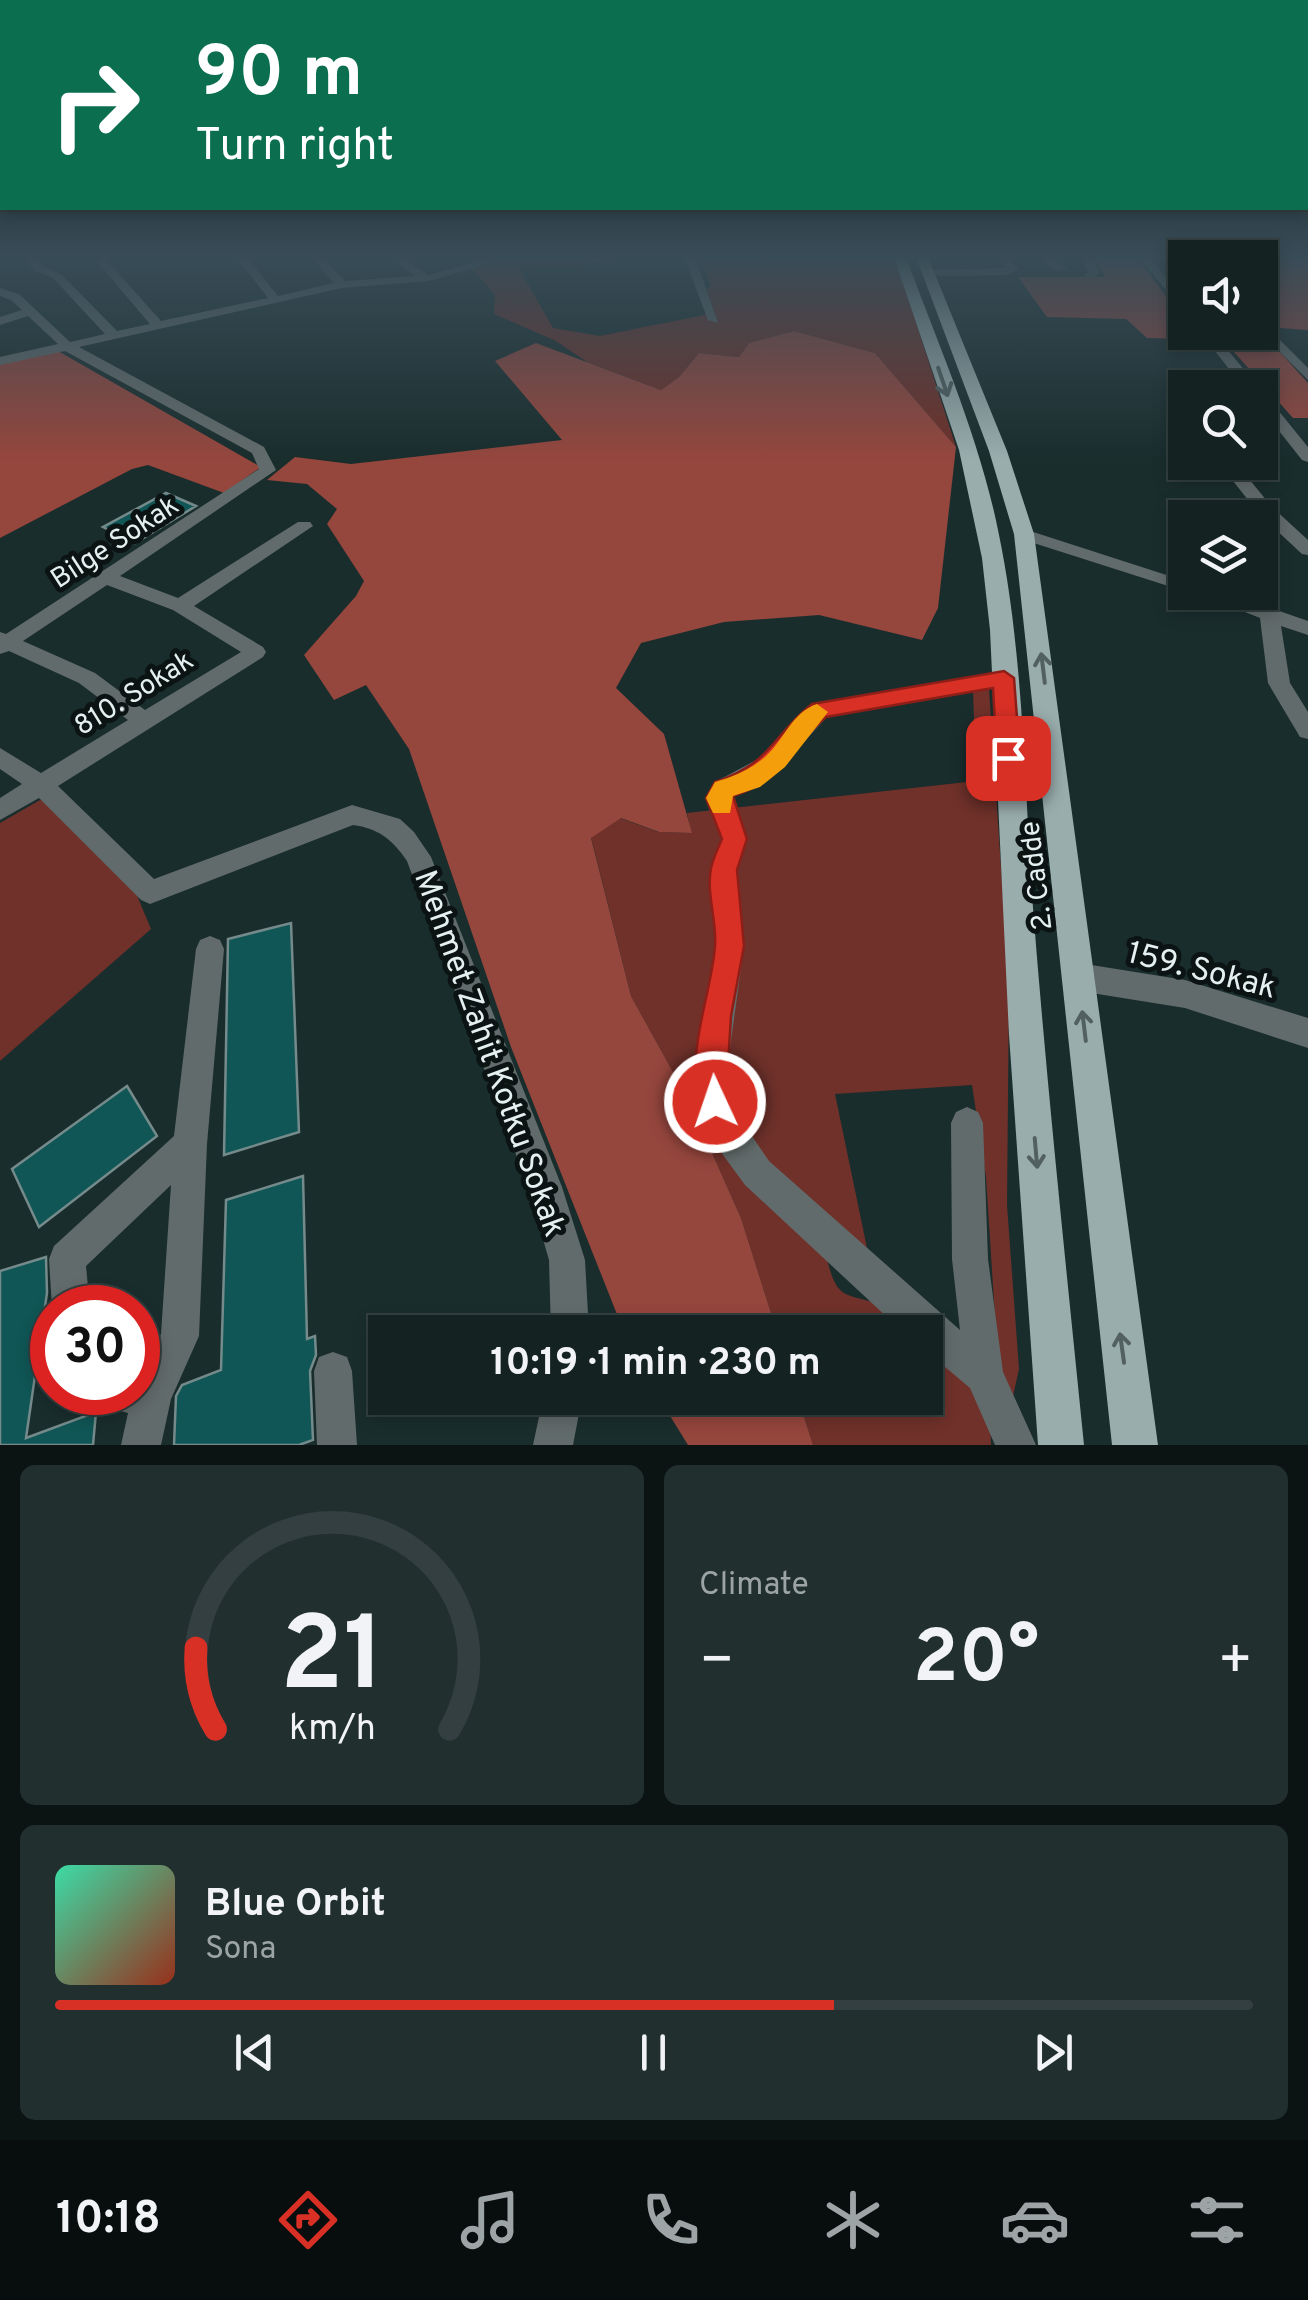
<!DOCTYPE html>
<meta charset="utf-8">
<style>
:root{--surface:#142222;--page:#212f2f;--text:#f1f3f6;--muted:#9da4a5;--line:#333f40;--accent:#d93025}
body{margin:0;font-family:Overpass,sans-serif;background:var(--page);color:var(--text);height:100vh;display:flex;flex-direction:column;font-size:38px;white-space:nowrap}
*{box-sizing:border-box;margin:0}
p{font-size:32px;color:var(--muted)}
.icon{flex:none;width:55px;height:55px;fill:none;stroke:currentColor;stroke-width:2;stroke-linecap:round;stroke-linejoin:round}
.map{position:relative;height:1445px;overflow:hidden}
.side{display:flex;flex-direction:column;gap:20px;padding:20px;background:#0b1313;flex:1}
.side>*{flex:none}
.hud{position:absolute;left:0px;top:0px;width:1310px;height:210px;box-shadow:0 5px 15px #0003,0 0 0 2px var(--line);background:#0b6e4f;color:#fff;overflow:hidden}
.fabs{position:absolute;left:1168px;top:240px;display:grid;gap:20px}
.fabs a{display:grid;place-items:center;width:110px;height:110px;border-radius:0px;background:var(--surface);box-shadow:0 5px 15px #0003,0 0 0 2px var(--line);font-size:50px}
.speed{position:absolute;left:30px;top:1285px;display:flex;gap:20px;font-size:50px;font-weight:700;text-align:center}
.speed>*{display:grid;place-content:center;width:130px;height:130px;border-radius:50%;background:var(--surface);box-shadow:0 5px 15px #0003,0 0 0 2px var(--line);line-height:1}
.speed .limit{border:15px solid #d22;background:#fff;color:#111}
.pin{position:absolute;display:grid;place-items:center;width:85px;height:85px;color:#fff;margin:-42px;border-radius:20px;box-shadow:0 5px 15px #0006}
.me{position:absolute;width:110px;margin:-55px;rotate:357deg;stroke-linejoin:round;filter:drop-shadow(0 0 8px #0008)}
.turn{display:flex;align-items:center;gap:35px;height:210px;padding:0 30px;font-size:45px}
.turn .icon{width:130px;height:130px;stroke-width:2.5}
.turn b{display:block;font-size:70px;line-height:85px}
.big{font-size:75px;font-weight:700;line-height:1.1}
.side .widget{flex:1;display:flex;flex-direction:column;justify-content:center;gap:15px;min-width:0;padding:0 35px;border-radius:15px;background:var(--page)}
.side .dial{align-items:center;gap:0}
.dial svg{height:260px;overflow:visible;fill:none;stroke:var(--line);stroke-width:7;stroke-linecap:round;text-anchor:middle}
.dial text{fill:var(--text);stroke:none}
.song{display:flex;align-items:center;gap:30px}
.cover{width:120px;height:120px;border-radius:15px;background:linear-gradient(135deg,hsl(160 70% 55%),hsl(10 70% 35%))}
.played{height:10px;border-radius:5px;background:linear-gradient(90deg,var(--accent) 65%,var(--line) 65%)}
.keys{display:flex;justify-content:space-around;direction:ltr}
.heat{display:flex;justify-content:space-between;align-items:center;font-size:55px;direction:ltr}
.side .tiles{flex:1;display:grid;gap:20px;grid-template-columns:1fr 1fr}
.widget:last-child{grid-column:span 2}
.trip{position:absolute;left:368px;top:1315px;width:575px;height:100px;border-radius:0px;background:var(--surface);box-shadow:0 5px 15px #0003,0 0 0 2px var(--line);font-weight:700;line-height:100px;text-align:center}
.menu{display:flex;height:160px;justify-content:space-around;align-items:center;background:#080e0e;color:var(--muted)}
.menu .icon{width:70px;height:70px}
.menu .active{color:var(--accent)}
.menu b{font-size:45px;color:var(--text)}
.map>svg:first-child{display:block}
</style>
<div class="map">
<svg width="1308" height="1445" viewBox="0 0 1308 1445">
<rect width="100%" height="100%" fill="#1a2d2d"/>
<path fill="#6f312a" d="M514,257H620L570,267L517,265L553,328L600,336L714,313L707,289L711,286L699,257H895L956,447L875,353L794,331L749,343L739,357L699,353L679,377L661,390L587,362L556,341L494,314L495,295L472,269Z
M989,689L1009,987L1007,1205L1019,1369L1013,1396L998,1364L986,1177L972,1085L835,1094L873,1277L707,1101L827,1259C837,1301 846,1293 879,1304C895,1310 908,1322 921,1332H777L741,1218L689,1101L631,996L591,837L620,818L658,832L691,833L687,813L976,781L973,690Z
M40,800L47,801L136,893L151,929L0,1061V823Z
M925,1336L990,1405L991,1445H813L798,1398H925Z"/>
<path fill="#95463d" d="M1094,257H1137L1185,322V332L1193,333L1198,339L1147,338L1126,319L1047,317L1018,277H1105Z
M1308,257V330L1267,327L1260,318V258L1256,257Z
M1260,330L1308,383V418H1293L1217,333Z
M794,331L875,353L956,447L938,608L922,640L819,615L724,622L641,643L616,688L664,734L692,833L659,832L621,818L591,838L631,996L689,1101L741,1218L777,1332H624L511,1047L409,749L366,685L334,700L304,655L356,596L364,581L327,524L337,509L307,484L267,480L295,457L351,464L562,440L495,361L536,343L661,390L679,377L699,353L739,357L749,343Z
M58,351L261,467L224,493L148,465L132,469L0,538V363Z
M659,1398H798L813,1445H688Z"/>
<path fill="#105656" stroke="#758a8a" stroke-width="2.5" d="M166,493L196,506L135,543L103,527Z
M291,923L299,1132L224,1155L228,939Z
M127,1086L157,1136L39,1227L12,1169Z
M303,1176L307,1339L315,1336L316,1355L310,1371L313,1440L299,1445H174L176,1396L182,1385L221,1370L226,1200Z
M46,1257L47,1293L26,1438L96,1412L93,1445H0V1271Z"/>
<g fill="none" stroke-linecap="round" stroke-linejoin="round">
<path fill="#626b6b" fill-rule="evenodd" d="M24,257H35L43,267L61,274L117,331L150,324L93,257H104L161,321L268,298L236,257H247L278,296L334,283L311,257H322L345,281L415,276L391,257H403L428,275L495,257H513L429,281L342,288L79,347L264,447L276,470L120,576L178,598L298,522H310L313,526L194,606L263,647L266,652L263,657L58,786L154,879L352,805L400,819L414,832L431,857L562,1187L585,1260L589,1332H551L549,1260L528,1187L407,861C393,840 378,828 353,825L150,904L141,900L39,798L0,820V798L22,784L0,769V748L41,773L128,720L79,683L9,651L0,654V632L6,634L259,469L252,453L65,351L0,365V357L58,344L28,316L0,325V317L22,310L11,300L0,296V288L19,294L70,342L105,334L53,278L35,271ZM107,585L173,610L241,652L145,710L95,673L23,641Z
M684,257H695L718,323L708,320Z
M998,257H1009L1018,269L1007,275L928,276L922,273L928,270L1006,268Z
M1037,257H1050L1067,269L1057,271Z
M1080,257H1091L1100,272L1094,278L1084,276L1088,272Z
M1138,257H1149L1185,300V312Z
M1199,257H1209V258H1199Z
M1222,257H1233L1222,258Z
M1260,320L1308,368V380L1260,332Z
M1200,332H1213L1259,388H1244Z
M1260,393L1265,394L1308,447V462L1302,460L1260,407Z
M1218,462H1235L1272,507L1308,540V555L1302,554L1260,515Z
M1024,529L1185,581L1187,592L1018,538L1015,534Z
M1195,592H1225L1308,621V635L1281,626L1290,683L1308,712V739L1300,737L1268,683L1260,618Z
M1004,671L1015,678L1012,683L827,717L777,771L733,796L731,799L747,839L737,868L744,946L728,1063L735,1111L769,1161L960,1330L952,1259L951,1123L956,1112L967,1107L978,1112L983,1123L988,1259L1003,1372L1036,1445H995L970,1388L925,1350V1332H903L745,1185L723,1155L704,1115L697,1063L716,946L711,868L721,839L706,798L715,782L760,758L812,704Z
M210,936L220,940L224,949L207,1144L199,1336L171,1399L161,1445H121L128,1413L102,1406L97,1392H138V1375L141,1376L161,1334L171,1185L86,1266L90,1308H52L49,1259L54,1246L174,1136L196,949L200,940Z
M1079,963L1185,980L1308,1018V1048L1185,1008L1079,991L1069,987L1065,977L1069,967Z
M333,1352L347,1357L352,1371L357,1445H317L314,1371L319,1357Z
M543,1398H582L573,1445H533Z"/>
<path fill="#9aadad" fill-rule="evenodd" d="M894,257H906C939,347 979,436 998,530C1024,653 1024,783 1033,908C1047,1087 1066,1266 1084,1445H1038L1009,1035L990,630L982,558L959,450Z
M916,257H928L1007,451L1034,534L1158,1445H1112L1014,534L989,451Z"/>
</g>
<defs><path id="oneway-shaft" d="M-6 0H5M1.5-3L5.5 0L1.5 3" fill="none" stroke-width="1.6" stroke-linecap="round" stroke-linejoin="round" transform="scale(2.5)"/></defs>
<g stroke="#526060">
<use href="#oneway-shaft" transform="translate(943 382) rotate(71)"/>
<use href="#oneway-shaft" transform="translate(1043 668) rotate(-97)"/>
<use href="#oneway-shaft" transform="translate(1084 1026) rotate(-97)"/>
<use href="#oneway-shaft" transform="translate(1036 1153) rotate(85)"/>
<use href="#oneway-shaft" transform="translate(1122 1348) rotate(-98)"/>
</g>
<linearGradient id="sky" x2="0" y2="1"><stop stop-color="#0e1919"/><stop offset="0.56" stop-color="#384c57"/><stop offset="1" stop-color="#384c57" stop-opacity="0"/></linearGradient>
<rect width="1308" height="460" fill="url(#sky)"/>
<path fill="#d93025" stroke="#8d1f18" stroke-width="2.5" d="M1004,671L1014,678L1020,758L1017,764L1008,766L997,758L993,688L826,717C787,750 788,778 733,796L747,839L737,870L744,946L731,1016L728,1064L731,1102L727,1114L715,1119L704,1114C681,1060 711,1000 715,946C717,921 706,893 711,868C713,859 718,848 722,839L706,798L715,782C771,764 771,737 812,704Z"/>
<path fill="#f59e0b" d="M817,704L828,712L785,767L760,787L733,796L730,813H713L706,798L715,782C735,776 750,770 766,756C784,740 792,712 817,704Z"/>
<g text-anchor="middle" stroke-width="10" stroke-linejoin="round" paint-order="stroke">
<g font-size="28" fill="#e4efef" stroke="#0b1313">
<text transform="translate(114 541) rotate(-33)" y="10">Bilge Sokak</text>
<text transform="translate(133 692) rotate(-32)" y="10">810. Sokak</text>
<text transform="translate(1035 876) rotate(-97)" y="10">2. Cadde</text>
</g>
<g font-size="32" fill="#e4efef" stroke="#0b1313">
<text transform="translate(1202 969) rotate(14)" y="11">159. Sokak</text>
<text transform="translate(491 1053) rotate(70)" y="11">Mehmet Zahit Kotku Sokak</text>
</g>
</g>
</svg>
<div class="fabs">
<a><svg class="icon" aria-label="sound" viewBox="0 0 24 24"><path d="M4 9h4l5-4v14l-5-4H4zM17 9q2 3 0 6"/></svg></a>
<a><svg class="icon" aria-label="search" viewBox="0 0 24 24"><circle cx="10" cy="10" r="6"/><path d="M15 15l6 6"/></svg></a>
<a><svg class="icon" aria-label="layers" viewBox="0 0 24 24"><path d="M12 4l9 5-9 5-9-5zM3 14l9 5 9-5"/></svg></a>
</div>
<div class="speed"><div class="limit">30</div></div>
<div class="pin" style="left:1008px;top:758px;background:#d93025"><svg class="icon" aria-label="arrive" viewBox="0 0 24 24"><path d="M6 21V4h12l-3 4 3 4H6"/></svg></div>
<svg class="me" style="left:715px;top:1102px" viewBox="-20 -20 40 40"><circle r="17" fill="#d93025" stroke="#fff" stroke-width="3"/><path d="M0-11L8 9 0 5-8 9z" fill="#fff"/></svg>
<div class="trip">10:19 · 1 min · 230 m</div>
<div class="hud">
<div class="turn"><svg class="icon" aria-label="right" viewBox="0 0 24 24"><path d="M7 20v-9h11M14 6l5 5-5 5"/></svg><div><b>90 m</b>Turn right</div></div>
</div>
</div>
<section class="side">
<div class="tiles">
<div class="widget dial"><svg viewBox="0 0 100 80">
<path d="M14 69A42 42 0 1 1 86 69"/>
<path d="M14 69A42 42 0 0 1 8 44" stroke="#d93025"/>
<text x="50" y="56" font-size="32" font-weight="700">21</text>
<text x="50" y="72" font-size="11">km/h</text>
</svg></div>
<div class="widget"><p>Climate</p>
<div class="heat"><a>−</a><b class="big">20°</b><a>+</a></div>
</div>
<div class="widget">
<div class="song"><i class="cover"></i><div><b>Blue Orbit</b><p>Sona</p></div></div>
<div class="played"></div>
<div class="keys"><svg class="icon" aria-label="previous" viewBox="0 0 24 24"><path d="M18 5L8 12l10 7zM5 5v14"/></svg><svg class="icon" aria-label="pause" viewBox="0 0 24 24"><path d="M8 5v14M16 5v14"/></svg><svg class="icon" aria-label="next" viewBox="0 0 24 24"><path d="M6 5l10 7-10 7zM19 5v14"/></svg></div>
</div>
</div>
</section>
<nav class="menu">
<b>10:18</b>
<svg class="icon active" aria-label="directions" viewBox="0 0 24 24"><path d="M12 3l9 9-9 9-9-9zM9 14v-3h6M13 9l2 2-2 2"/></svg>
<svg class="icon" aria-label="music" viewBox="0 0 24 24"><path d="M9 18V5l10-2v13"/><circle cx="6" cy="18" r="3"/><circle cx="16" cy="16" r="3"/></svg>
<svg class="icon" aria-label="phone" viewBox="0 0 24 24"><path d="M5 4h4l2 5-3 2q2 4 5 5l2-3 5 2v4C11 20 4 13 5 4z"/></svg>
<svg class="icon" aria-label="climate" viewBox="0 0 24 24"><path d="M12 3v18M4 7l16 10M4 17L20 7"/></svg>
<svg class="icon" aria-label="car" viewBox="0 0 24 24"><path d="M5 17H2v-5l4-1 3-4h7l3 4 3 1v5h-3M9 17h6M6 11h13"/><circle cx="7" cy="17" r="2"/><circle cx="17" cy="17" r="2"/></svg>
<svg class="icon" aria-label="filters" viewBox="0 0 24 24"><path d="M4 7h16M4 17h16"/><circle cx="9" cy="7" r="2"/><circle cx="15" cy="17" r="2"/></svg>
</nav>
